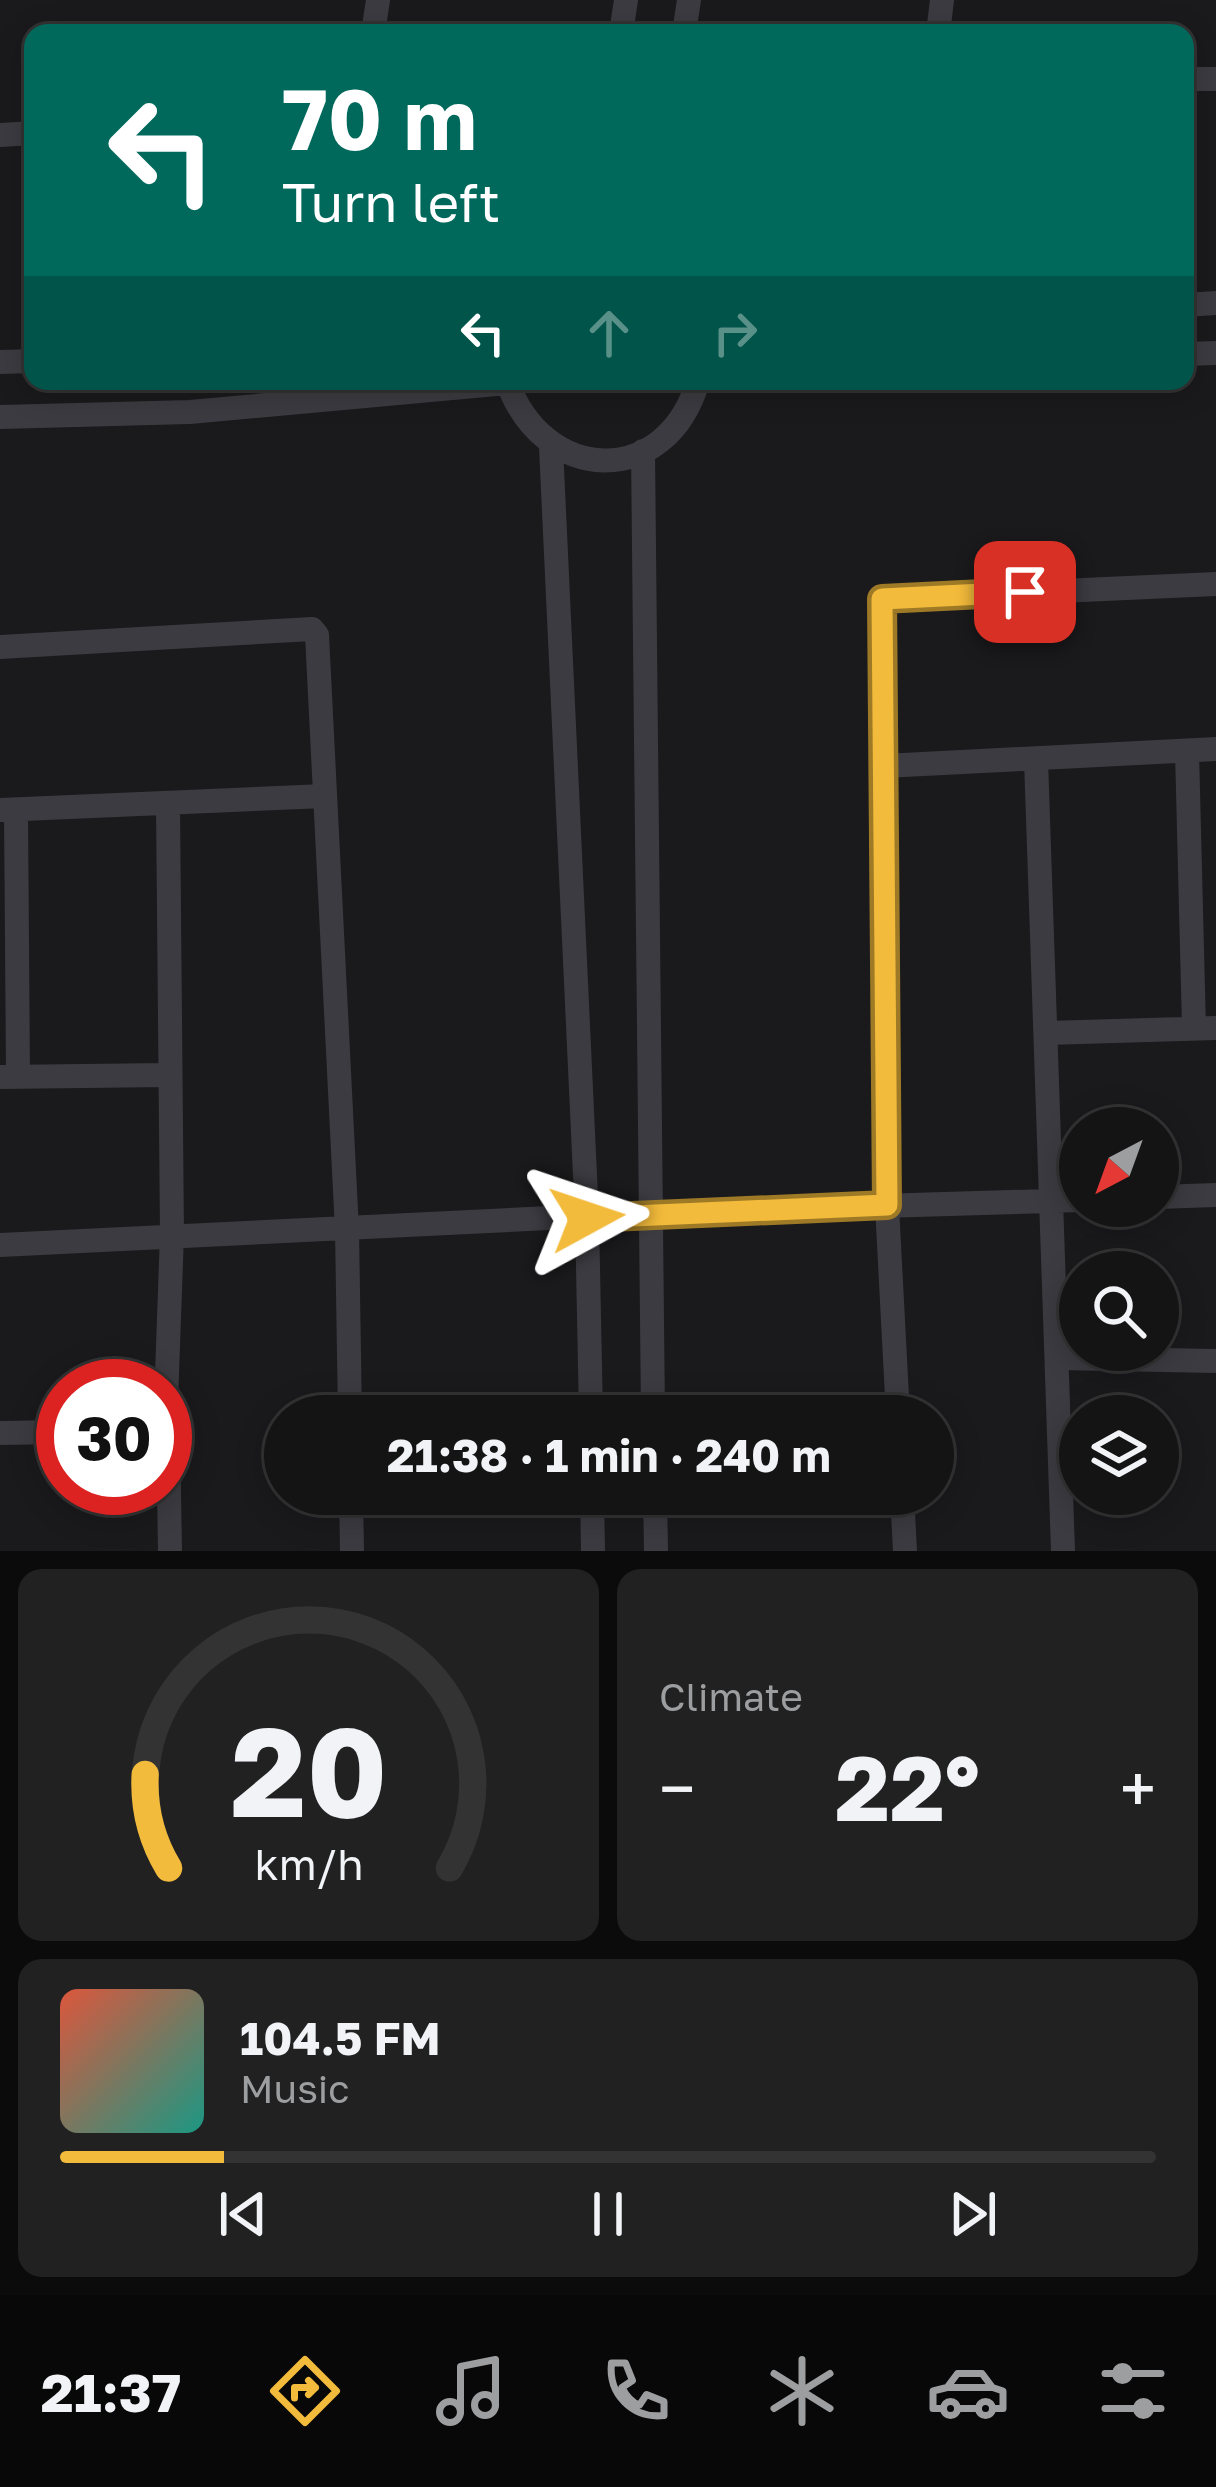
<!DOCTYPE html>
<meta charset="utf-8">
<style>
:root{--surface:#141415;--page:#212122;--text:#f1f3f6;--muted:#9d9ea0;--line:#333334;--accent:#f3bb3b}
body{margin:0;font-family:"Golos Text",sans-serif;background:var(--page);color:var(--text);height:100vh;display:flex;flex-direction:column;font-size:45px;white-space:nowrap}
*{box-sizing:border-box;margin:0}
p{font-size:39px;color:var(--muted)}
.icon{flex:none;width:66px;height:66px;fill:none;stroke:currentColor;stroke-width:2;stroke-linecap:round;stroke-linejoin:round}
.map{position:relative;height:1551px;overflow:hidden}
.sheet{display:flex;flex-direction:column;gap:18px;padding:18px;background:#0b0b0c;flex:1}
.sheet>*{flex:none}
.hud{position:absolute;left:24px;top:24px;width:1170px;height:366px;border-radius:24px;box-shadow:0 6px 30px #0003,0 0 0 3px var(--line);background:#00695c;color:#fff;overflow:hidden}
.needle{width:78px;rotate:221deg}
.tools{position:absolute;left:1059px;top:1107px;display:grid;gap:24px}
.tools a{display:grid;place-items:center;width:120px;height:120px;border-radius:50%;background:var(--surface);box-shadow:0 6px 30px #0003,0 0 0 3px var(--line);font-size:60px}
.speed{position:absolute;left:36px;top:1359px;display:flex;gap:24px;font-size:60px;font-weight:700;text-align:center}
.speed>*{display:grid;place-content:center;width:156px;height:156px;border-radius:50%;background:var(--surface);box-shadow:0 6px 30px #0003,0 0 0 3px var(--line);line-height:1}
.speed .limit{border:18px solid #d22;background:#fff;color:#111}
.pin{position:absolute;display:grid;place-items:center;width:102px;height:102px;color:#fff;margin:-51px;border-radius:24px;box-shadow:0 6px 18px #0006}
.me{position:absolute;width:132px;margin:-66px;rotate:85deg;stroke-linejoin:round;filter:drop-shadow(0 0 9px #0008)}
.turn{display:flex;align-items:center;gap:42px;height:252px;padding:0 60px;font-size:54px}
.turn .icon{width:156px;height:156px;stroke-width:2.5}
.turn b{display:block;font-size:84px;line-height:102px}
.lanes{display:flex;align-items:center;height:114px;padding:0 60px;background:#0003;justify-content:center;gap:60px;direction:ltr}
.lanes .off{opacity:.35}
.big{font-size:90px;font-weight:700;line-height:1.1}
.sheet .card{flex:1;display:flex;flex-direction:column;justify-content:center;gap:18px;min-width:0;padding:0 42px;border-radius:24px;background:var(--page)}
.sheet .dial{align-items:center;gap:0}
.dial svg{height:312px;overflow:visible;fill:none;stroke:var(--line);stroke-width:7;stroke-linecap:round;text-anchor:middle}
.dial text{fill:var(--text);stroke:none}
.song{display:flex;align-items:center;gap:36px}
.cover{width:144px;height:144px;border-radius:18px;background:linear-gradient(135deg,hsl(10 70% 55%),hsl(170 70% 35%))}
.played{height:12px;border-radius:6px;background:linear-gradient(90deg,var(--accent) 15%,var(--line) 15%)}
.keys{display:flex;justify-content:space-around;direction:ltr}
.heat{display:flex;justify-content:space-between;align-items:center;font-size:66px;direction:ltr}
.sheet .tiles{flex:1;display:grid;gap:18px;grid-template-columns:1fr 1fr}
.card:last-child{grid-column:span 2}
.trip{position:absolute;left:264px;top:1395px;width:690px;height:120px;border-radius:60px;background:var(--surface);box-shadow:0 6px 30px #0003,0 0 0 3px var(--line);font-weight:700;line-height:120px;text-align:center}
.tabs{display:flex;height:192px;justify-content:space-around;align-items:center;background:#080808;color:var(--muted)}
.tabs .icon{width:84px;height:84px}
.tabs .on{color:var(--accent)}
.tabs b{font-size:54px;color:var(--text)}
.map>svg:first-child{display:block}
</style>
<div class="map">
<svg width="1216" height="1551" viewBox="0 0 1216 1551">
<rect width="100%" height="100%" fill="#1a1a1c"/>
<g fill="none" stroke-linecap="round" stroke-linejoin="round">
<path stroke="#3b3b41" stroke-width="24" d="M373,33L378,0
M621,33L626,0
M684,33L689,0
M938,33L942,0
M1185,79H1216
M0,135L33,133
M1185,305L1216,303
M1185,354L1216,353
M0,362L33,361
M507,381C543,484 666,490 698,381
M0,417L190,412L507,383
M551,447L587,1218L591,1416
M643,451L653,1416
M0,647L312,629L317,635L347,1230L350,1416
M1187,751L1194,1028
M1036,760L1063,1551
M884,766L1216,749
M0,810L324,796
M16,810L18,1076
M1047,1033L1216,1028
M0,1077L168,1075
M1158,1197L1216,1195
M0,1245L650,1213L1080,1200
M1057,1358L1216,1361
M898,1416L887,1206L882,599L1216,584
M165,1430L172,1234L168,804
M168,1430L170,1551
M0,1433L63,1432
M351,1494L352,1551
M592,1494L593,1551
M655,1494L656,1551
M902,1494L905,1551"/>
</g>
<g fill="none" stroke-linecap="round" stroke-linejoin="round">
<defs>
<path id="route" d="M587,1218L887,1205L882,599L1025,592"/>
</defs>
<use href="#route" stroke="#9e7a26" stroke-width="30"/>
<use href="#route" stroke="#f3bb3b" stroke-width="21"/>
</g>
</svg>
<div class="tools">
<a><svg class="needle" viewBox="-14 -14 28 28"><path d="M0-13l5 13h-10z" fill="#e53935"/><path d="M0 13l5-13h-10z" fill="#9d9ea0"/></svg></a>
<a><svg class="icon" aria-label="search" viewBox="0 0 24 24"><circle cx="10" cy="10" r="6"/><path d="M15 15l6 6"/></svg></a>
<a><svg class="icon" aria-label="layers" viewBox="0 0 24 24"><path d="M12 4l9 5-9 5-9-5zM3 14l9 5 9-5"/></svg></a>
</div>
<div class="speed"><div class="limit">30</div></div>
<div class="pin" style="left:1025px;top:592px;background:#d93025"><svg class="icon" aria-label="arrive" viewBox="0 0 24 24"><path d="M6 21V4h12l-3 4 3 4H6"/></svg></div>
<svg class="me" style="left:587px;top:1218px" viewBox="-20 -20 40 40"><path d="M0-17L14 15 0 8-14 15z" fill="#f3bb3b" stroke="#fff" stroke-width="4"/></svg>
<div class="trip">21:38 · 1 min · 240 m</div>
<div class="hud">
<div class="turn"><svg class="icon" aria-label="left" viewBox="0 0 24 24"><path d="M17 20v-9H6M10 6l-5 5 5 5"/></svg><div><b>70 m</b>Turn left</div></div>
<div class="lanes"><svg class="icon" aria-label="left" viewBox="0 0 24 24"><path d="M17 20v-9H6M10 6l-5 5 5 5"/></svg><svg class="icon off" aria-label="ahead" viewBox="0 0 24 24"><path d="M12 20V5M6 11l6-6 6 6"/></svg><svg class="icon off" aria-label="right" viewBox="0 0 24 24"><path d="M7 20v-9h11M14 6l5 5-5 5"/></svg></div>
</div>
</div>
<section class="sheet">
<div class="tiles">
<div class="card dial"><svg viewBox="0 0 100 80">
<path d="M14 69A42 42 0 1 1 86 69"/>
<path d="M14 69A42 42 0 0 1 8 45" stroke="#f3bb3b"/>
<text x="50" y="56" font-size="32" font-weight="700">20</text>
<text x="50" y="72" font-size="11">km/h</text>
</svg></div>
<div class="card"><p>Climate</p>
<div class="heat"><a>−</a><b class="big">22°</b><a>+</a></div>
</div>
<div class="card">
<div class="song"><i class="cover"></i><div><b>104.5 FM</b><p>Music</p></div></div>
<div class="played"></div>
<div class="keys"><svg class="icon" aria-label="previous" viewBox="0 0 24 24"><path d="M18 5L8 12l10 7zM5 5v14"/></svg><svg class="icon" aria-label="pause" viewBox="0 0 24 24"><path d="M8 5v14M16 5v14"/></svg><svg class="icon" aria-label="next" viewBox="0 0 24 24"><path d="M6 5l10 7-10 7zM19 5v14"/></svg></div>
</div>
</div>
</section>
<nav class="tabs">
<b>21:37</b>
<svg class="icon on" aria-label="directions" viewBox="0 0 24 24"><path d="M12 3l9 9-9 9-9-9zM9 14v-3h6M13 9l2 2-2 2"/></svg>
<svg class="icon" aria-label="music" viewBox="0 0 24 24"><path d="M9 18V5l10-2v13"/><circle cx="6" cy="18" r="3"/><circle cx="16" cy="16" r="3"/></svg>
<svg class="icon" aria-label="phone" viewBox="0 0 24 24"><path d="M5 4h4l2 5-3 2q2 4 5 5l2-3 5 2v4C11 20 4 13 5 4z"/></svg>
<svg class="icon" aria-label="climate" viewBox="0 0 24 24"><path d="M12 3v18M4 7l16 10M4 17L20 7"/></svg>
<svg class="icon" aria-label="car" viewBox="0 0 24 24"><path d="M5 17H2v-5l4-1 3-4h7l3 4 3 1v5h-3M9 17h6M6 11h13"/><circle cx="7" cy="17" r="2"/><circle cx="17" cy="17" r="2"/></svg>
<svg class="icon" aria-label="filters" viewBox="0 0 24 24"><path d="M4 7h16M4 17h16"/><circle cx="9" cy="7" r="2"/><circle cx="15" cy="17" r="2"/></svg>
</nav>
